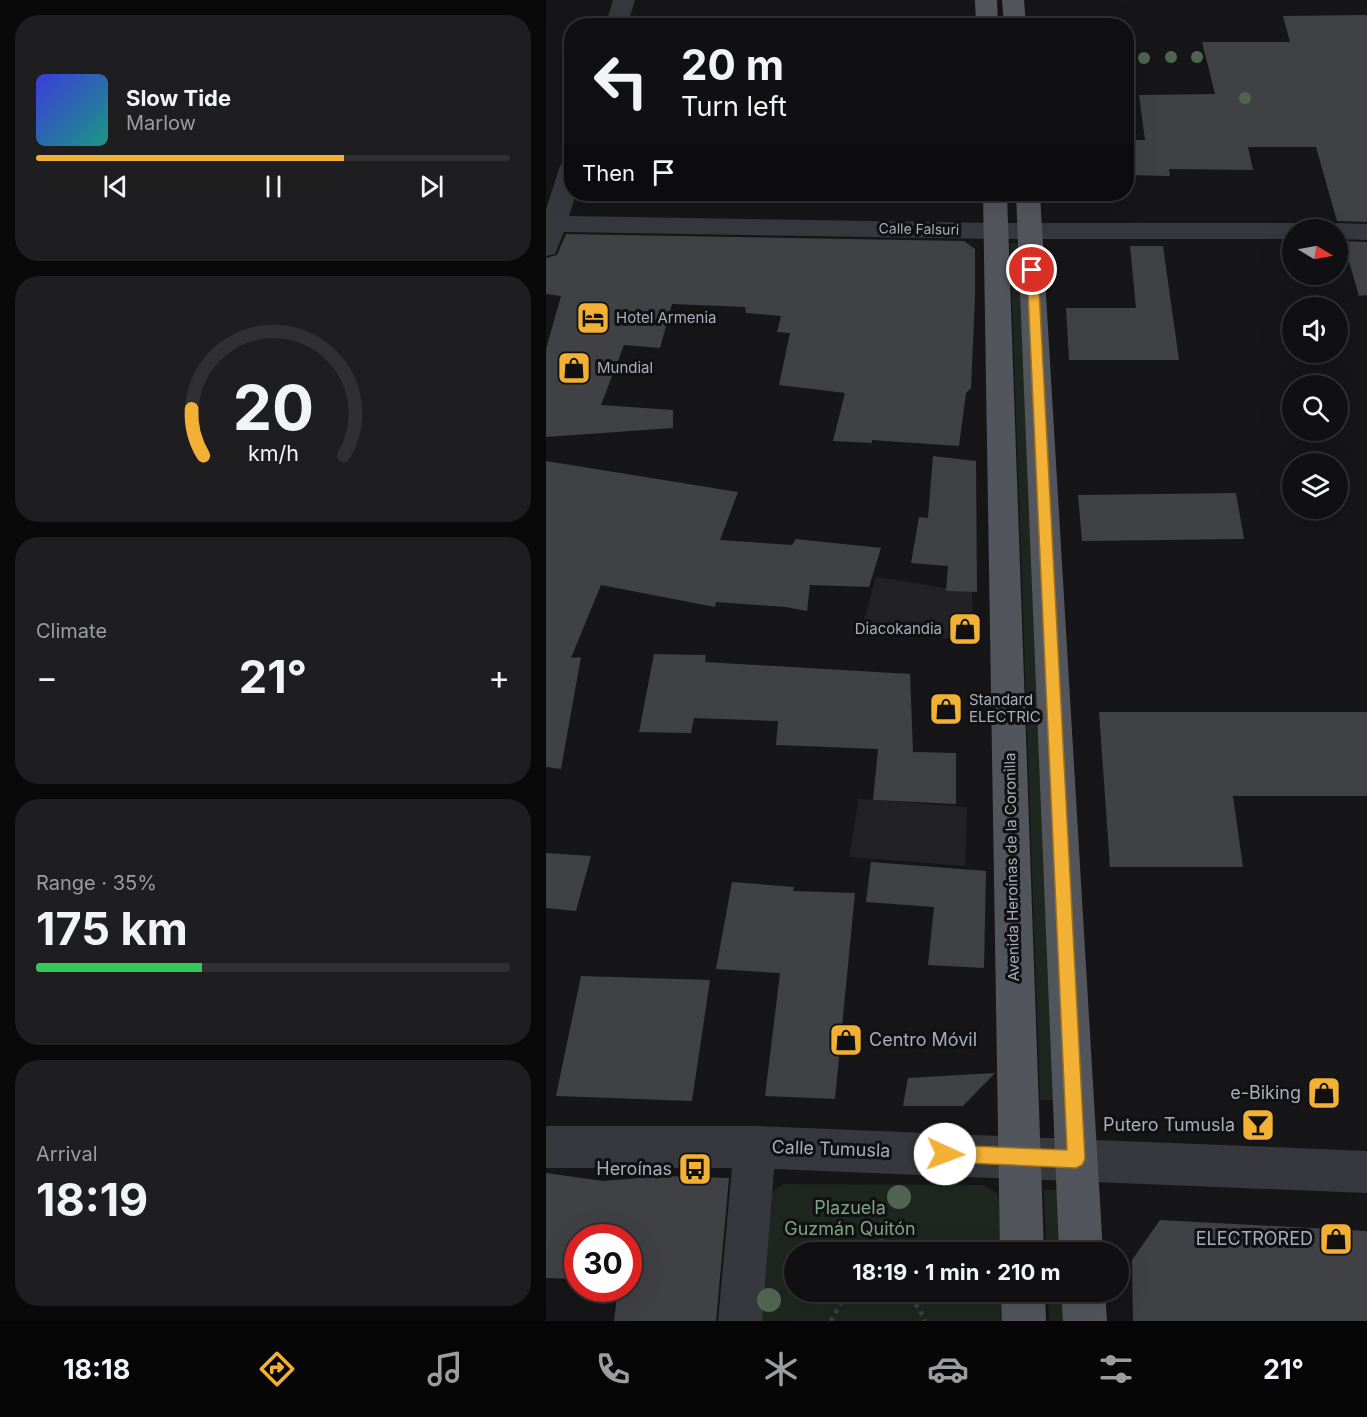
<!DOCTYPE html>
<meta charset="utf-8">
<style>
:root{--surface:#101012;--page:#1e1e20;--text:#f1f3f6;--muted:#9c9d9f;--line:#303032;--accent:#f2b134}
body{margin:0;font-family:Inter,sans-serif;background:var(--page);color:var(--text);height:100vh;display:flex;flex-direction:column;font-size:22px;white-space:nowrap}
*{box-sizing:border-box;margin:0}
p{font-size:20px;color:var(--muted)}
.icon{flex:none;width:33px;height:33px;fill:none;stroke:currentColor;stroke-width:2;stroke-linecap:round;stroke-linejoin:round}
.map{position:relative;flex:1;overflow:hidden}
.side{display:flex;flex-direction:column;gap:15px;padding:15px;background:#09090a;width:546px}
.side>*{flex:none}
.top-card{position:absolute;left:18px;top:18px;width:570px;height:183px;border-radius:24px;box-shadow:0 6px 24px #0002,0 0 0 2px var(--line);background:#101012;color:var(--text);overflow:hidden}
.needle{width:39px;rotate:100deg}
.controls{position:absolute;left:736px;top:219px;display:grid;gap:12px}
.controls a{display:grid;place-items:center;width:66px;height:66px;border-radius:50%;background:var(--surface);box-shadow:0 6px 24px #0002,0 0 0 2px var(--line);font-size:30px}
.speed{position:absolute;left:18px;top:1224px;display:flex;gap:12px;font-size:30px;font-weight:700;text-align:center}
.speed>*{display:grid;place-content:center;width:78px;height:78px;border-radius:50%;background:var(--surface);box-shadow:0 6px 24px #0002,0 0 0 2px var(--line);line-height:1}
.speed .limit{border:9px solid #d22;background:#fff;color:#111}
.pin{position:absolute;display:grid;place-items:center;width:51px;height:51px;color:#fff;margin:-26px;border:3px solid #fff;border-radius:50%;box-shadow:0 2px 6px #0007}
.me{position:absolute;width:66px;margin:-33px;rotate:92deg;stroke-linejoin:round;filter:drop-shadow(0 0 4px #0008)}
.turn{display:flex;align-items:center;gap:21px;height:126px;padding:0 18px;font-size:27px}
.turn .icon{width:78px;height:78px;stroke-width:2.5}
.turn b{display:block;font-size:42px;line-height:51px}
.then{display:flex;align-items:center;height:57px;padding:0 18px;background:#0003;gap:12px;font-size:22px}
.big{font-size:45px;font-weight:700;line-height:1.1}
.side .tile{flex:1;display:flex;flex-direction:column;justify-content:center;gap:9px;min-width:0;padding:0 21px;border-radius:24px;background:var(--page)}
.side .dial{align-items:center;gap:0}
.dial svg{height:156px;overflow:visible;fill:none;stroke:var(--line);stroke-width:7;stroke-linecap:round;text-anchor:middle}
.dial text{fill:var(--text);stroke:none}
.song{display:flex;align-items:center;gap:18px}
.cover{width:72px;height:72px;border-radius:9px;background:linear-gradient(135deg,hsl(240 70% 55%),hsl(170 70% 35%))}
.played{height:6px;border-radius:3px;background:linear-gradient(90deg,var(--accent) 65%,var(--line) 65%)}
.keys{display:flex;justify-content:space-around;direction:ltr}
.heat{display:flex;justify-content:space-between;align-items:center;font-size:33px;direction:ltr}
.charge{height:9px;border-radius:4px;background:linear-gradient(90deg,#34c759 35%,var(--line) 0)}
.trip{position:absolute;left:238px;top:1242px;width:345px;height:60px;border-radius:30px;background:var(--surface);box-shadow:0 6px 24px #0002,0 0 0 2px var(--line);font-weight:700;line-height:60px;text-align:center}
.menu{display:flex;height:96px;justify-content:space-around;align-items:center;background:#060607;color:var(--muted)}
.menu .icon{width:42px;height:42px}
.menu .current{color:var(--accent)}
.menu b{font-size:27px;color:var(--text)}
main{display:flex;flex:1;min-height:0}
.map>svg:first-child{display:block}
</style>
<main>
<section class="side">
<div class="tile">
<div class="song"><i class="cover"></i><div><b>Slow Tide</b><p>Marlow</p></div></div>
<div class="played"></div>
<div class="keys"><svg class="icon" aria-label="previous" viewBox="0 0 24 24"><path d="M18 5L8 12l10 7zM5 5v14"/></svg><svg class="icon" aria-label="pause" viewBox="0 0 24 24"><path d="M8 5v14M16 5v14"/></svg><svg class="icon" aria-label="next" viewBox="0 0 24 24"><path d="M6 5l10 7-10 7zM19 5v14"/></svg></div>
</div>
<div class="tile dial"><svg viewBox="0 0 100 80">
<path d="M14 69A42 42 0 1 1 86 69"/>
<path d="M14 69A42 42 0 0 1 8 45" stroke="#f2b134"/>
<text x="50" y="56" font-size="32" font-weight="700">20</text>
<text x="50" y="72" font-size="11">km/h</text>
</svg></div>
<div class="tile"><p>Climate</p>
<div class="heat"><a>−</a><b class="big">21°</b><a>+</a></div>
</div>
<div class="tile"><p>Range · 35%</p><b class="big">175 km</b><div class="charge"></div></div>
<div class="tile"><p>Arrival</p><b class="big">18:19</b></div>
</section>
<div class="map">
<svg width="821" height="1321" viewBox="0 0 821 1321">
<rect width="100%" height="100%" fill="#161618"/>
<path fill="#222225" d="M330,577L426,592L427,643L317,624Z
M313,799L421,807L419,866L303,857Z"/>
<path fill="#1e261f" d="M464,243H472L508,1100H494Z
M237,1184L438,1185L451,1193L455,1204V1252H249V1292H456L457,1321H208L226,1192Z
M498,1190H511L514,1252H500Z
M502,1292H516L517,1321H503Z"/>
<path fill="#404145" d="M821,15V222L791,221L770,147H702L707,170L623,169L624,176L580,175V140H599L593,95L669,94L656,42H744L737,16Z
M20,234L418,241L429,249V297L425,388L420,393L413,446L326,440V443L287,441L299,393L233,385L244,333L231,332L235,316L200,313L199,307L126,304L114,348L78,345L55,405L127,410V428L0,437V349L15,296L0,294V258L11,255Z
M797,241L821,242V295L813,296Z
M584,246H617L633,360H523L520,308H590Z
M387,456L430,461L431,592L400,591L402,566L365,563L373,517L382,518Z
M0,461L192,492L174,540L246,545L250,539L335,548L323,587L264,585L261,611L239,607L170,602L169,607L55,585L25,658L35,657L15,769L0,767Z
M690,493L698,539L536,541L532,495Z
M108,654L160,655L159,662L364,674L367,752L410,753V804L327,800L332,749L230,745L232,721L148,718L145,733L93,732Z
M553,712H821V796H687L697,867H564Z
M0,853L45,856L30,911L0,908Z
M325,862L440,871L438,968L382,965L388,907L320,902Z
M186,882L248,887L247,891L309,893L289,1099L219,1096L234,973L170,969Z
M35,976L164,980L146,1101L10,1096Z
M449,1073L417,1106H357L362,1078Z
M0,1173L57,1181L117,1176L183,1178L170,1321H68L72,1288H82V1238H32V1279L0,1278Z
M614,1220L821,1231V1321H587L586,1260Z"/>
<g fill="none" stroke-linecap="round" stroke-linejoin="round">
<path stroke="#3d3f44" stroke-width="4.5" stroke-dasharray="4 5" stroke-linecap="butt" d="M335,1252L336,1219
M356,1292L373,1308L379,1321
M285,1321L295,1303L308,1292"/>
<path fill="#37383d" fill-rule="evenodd" d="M67,0H89L81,26H59Z
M26,159V194H30L23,216L451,223H747L756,225L759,230H747V239H451L18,232L9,254L0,256V209L14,166L17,161Z
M792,223L821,224V240L792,239V230H780L783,225Z
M0,1126H209L821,1151V1193L228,1169L216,1321H172L186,1168H0Z"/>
<path fill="#53555c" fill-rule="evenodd" d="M429,0H451L452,26H430Z
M456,0H478L480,26H458Z
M437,194H461L498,1252H454Z
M470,194H494L557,1252H513Z
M455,1292H499L500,1321H456Z
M515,1292H559L561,1321H517Z"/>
</g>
<g fill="#506452">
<circle cx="625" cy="57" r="6"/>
<circle cx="651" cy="57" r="6"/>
<circle cx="598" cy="58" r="6"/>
<circle cx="699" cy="98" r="6"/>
<circle cx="353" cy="1197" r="12"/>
<circle cx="223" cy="1300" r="12"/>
</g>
<path fill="#f2b134" stroke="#9d7322" stroke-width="1.5" d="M486,266L492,270L539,1159L536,1165L530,1168L399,1162L392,1160L390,1154L392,1147L399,1145L521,1150L481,270Z"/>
<defs>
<symbol id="hotel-square" viewBox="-11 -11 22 22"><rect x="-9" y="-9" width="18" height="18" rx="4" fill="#f2b134" stroke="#111113"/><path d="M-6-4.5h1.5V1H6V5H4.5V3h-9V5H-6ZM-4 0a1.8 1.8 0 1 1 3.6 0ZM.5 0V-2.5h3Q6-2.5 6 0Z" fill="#111"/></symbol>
<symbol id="shop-square" viewBox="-11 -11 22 22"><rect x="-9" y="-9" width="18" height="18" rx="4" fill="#f2b134" stroke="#111113"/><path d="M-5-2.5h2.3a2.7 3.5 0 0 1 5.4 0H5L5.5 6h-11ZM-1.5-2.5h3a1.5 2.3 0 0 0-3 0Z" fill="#111"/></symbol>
<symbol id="bar-square" viewBox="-11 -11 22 22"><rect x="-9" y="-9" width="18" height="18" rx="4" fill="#f2b134" stroke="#111113"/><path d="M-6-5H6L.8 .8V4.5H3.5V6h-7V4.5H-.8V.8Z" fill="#111"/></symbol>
<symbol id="bus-square" viewBox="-11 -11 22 22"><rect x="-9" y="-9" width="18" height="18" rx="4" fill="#f2b134" stroke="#111113"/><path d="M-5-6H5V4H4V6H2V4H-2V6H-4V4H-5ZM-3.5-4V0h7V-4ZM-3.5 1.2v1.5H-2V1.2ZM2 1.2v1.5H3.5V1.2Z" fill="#111"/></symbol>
</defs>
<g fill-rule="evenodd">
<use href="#hotel-square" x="28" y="299" width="38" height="38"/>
<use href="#shop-square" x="9" y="349" width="38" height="38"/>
<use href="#shop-square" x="400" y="610" width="38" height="38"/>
<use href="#shop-square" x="381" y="690" width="38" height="38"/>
<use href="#shop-square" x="281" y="1021" width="38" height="38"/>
<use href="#shop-square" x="759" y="1074" width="38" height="38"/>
<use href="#bar-square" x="693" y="1106" width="38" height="38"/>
<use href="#bus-square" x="130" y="1150" width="38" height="38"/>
<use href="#shop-square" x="771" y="1220" width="38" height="38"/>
</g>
<g text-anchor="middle" stroke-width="6" stroke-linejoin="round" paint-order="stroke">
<g font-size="14" fill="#a8adb8" stroke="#111113">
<text transform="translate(373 229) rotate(1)" y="5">Calle Falsuri</text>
</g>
<g font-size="15" fill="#a8adb8" stroke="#111113" text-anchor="start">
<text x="70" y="323">Hotel Armenia</text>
<text x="51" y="373">Mundial</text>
<text x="396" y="634" text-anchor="end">Diacokandia</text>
<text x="423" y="705">Standard<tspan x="423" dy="17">ELECTRIC</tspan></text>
</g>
<g font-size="15" fill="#a8adb8" stroke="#111113">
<text transform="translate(466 867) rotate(-91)" y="5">Avenida Heroínas de la Coronilla</text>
</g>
<g font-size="18" fill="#a8adb8" stroke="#111113" text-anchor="end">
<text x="323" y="1046" text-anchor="start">Centro Móvil</text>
<text x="755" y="1099">e-Biking</text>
<text x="689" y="1131">Putero Tumusla</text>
<text x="126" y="1175">Heroínas</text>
<text x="767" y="1245">ELECTRORED</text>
</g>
<g font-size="18" fill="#a8adb8" stroke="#111113">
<text transform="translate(285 1149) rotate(2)" y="6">Calle Tumusla</text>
</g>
<g font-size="18" fill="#7fa381" stroke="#111113">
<text x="304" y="1214">Plazuela<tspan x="304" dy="21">Guzmán Quitón</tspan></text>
</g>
</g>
</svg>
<div class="controls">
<a><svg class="needle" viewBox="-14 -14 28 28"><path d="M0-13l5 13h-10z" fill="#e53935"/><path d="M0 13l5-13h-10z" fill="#9c9d9f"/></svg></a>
<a><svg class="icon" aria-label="sound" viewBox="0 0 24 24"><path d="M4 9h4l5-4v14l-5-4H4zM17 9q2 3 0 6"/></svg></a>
<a><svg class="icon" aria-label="search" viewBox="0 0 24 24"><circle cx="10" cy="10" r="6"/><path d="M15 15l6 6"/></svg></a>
<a><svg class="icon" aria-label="layers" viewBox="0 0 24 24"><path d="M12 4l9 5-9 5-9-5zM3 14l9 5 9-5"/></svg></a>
</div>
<div class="speed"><div class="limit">30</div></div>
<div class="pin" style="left:486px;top:270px;background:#d93025"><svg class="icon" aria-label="arrive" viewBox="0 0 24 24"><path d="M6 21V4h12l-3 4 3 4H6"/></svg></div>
<svg class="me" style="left:399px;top:1154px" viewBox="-20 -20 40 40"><circle r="19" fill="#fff"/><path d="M0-13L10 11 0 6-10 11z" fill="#f2b134"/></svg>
<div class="trip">18:19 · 1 min · 210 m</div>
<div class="top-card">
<div class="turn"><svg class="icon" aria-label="left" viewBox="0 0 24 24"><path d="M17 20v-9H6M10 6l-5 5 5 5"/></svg><div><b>20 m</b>Turn left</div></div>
<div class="then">Then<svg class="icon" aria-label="arrive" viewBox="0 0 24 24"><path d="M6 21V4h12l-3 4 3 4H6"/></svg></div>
</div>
</div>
</main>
<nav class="menu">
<b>18:18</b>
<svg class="icon current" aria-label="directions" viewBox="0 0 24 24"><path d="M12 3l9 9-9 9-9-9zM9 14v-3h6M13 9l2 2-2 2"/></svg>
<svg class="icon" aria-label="music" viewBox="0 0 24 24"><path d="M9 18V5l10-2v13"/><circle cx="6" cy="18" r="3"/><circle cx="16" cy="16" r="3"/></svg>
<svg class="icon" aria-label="phone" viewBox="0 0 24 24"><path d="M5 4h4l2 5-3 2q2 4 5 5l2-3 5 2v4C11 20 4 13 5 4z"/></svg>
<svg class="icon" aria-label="climate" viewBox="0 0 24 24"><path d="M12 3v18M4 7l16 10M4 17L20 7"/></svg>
<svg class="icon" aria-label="car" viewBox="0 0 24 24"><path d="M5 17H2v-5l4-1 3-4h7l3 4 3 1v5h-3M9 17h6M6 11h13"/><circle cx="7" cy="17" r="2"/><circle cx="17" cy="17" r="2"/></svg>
<svg class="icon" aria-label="filters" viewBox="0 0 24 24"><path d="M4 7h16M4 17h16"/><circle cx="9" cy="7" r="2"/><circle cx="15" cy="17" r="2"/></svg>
<b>21°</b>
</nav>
